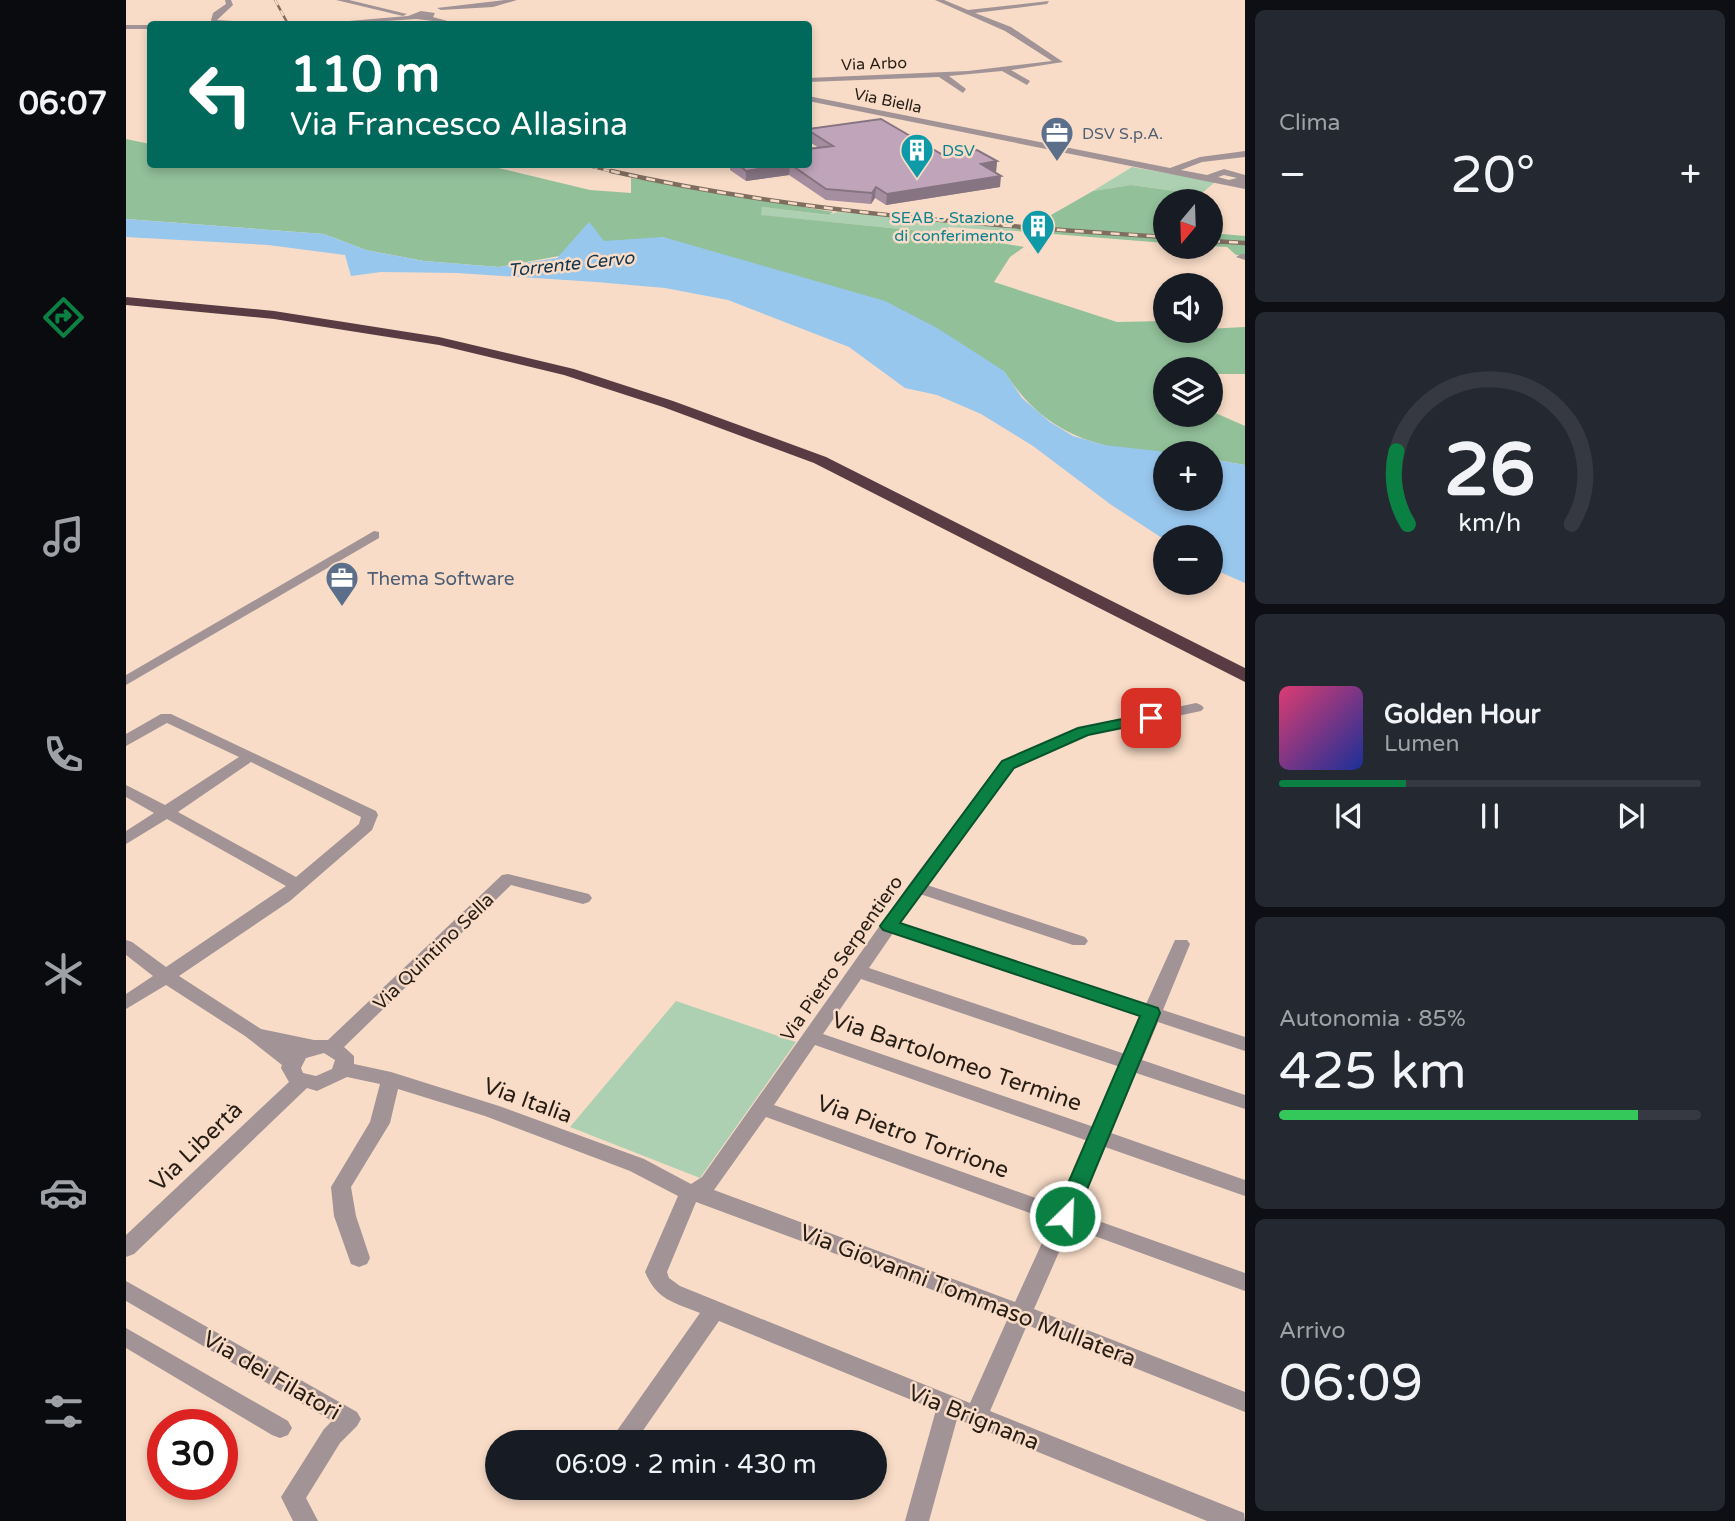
<!DOCTYPE html>
<html lang="it">
<meta charset="utf-8">
<style>
:root{--surface:#171b24;--page:#242831;--text:#f1f3f6;--muted:#9ea1a6;--line:#363941;--accent:#0b8043}
body{margin:0;font-family:"Varela Round",sans-serif;background:var(--page);color:var(--text);height:100vh;display:flex;flex-direction:column;font-size:26px;white-space:nowrap}
*{box-sizing:border-box;margin:0}
p{font-size:23px;color:var(--muted)}
.icon{flex:none;width:38px;height:38px;fill:none;stroke:currentColor;stroke-width:2;stroke-linecap:round;stroke-linejoin:round}
.map{position:relative;flex:1;overflow:hidden}
.details{display:flex;flex-direction:column;gap:10px;padding:10px;background:#0d0f14;width:490px}
.details>*{flex:none}
.guide{position:absolute;left:21px;top:21px;width:665px;height:147px;border-radius:7px;box-shadow:0 4px 10px #0003;background:#00695c;color:#fff;overflow:hidden}
.needle{width:46px;rotate:199deg}
.controls{position:absolute;left:1027px;top:189px;display:grid;gap:14px}
.controls a{display:grid;place-items:center;width:70px;height:70px;border-radius:50%;background:var(--surface);box-shadow:0 4px 10px #0003;font-size:35px}
.speed{position:absolute;left:21px;top:1409px;display:flex;gap:14px;font-size:35px;font-weight:700;text-align:center}
.speed>*{display:grid;place-content:center;width:91px;height:91px;border-radius:50%;background:var(--surface);box-shadow:0 4px 10px #0003;line-height:1}
.speed .limit{border:10px solid #d22;background:#fff;color:#111}
.pin{position:absolute;display:grid;place-items:center;width:60px;height:60px;color:#fff;margin:-30px;border-radius:14px;box-shadow:0 4px 10px #0006}
.me{position:absolute;width:77px;margin:-38px;rotate:24deg;stroke-linejoin:round;filter:drop-shadow(0 0 5px #0008)}
.turn{display:flex;align-items:center;gap:24px;height:147px;padding:0 28px;font-size:32px}
.turn .icon{width:91px;height:91px;stroke-width:2.5}
.turn b{display:block;font-size:49px;line-height:60px}
.big{font-size:52px;font-weight:600;line-height:1.1}
.details .card{flex:1;display:flex;flex-direction:column;justify-content:center;gap:10px;min-width:0;padding:0 24px;border-radius:10px;background:var(--page)}
.details .dial{align-items:center;gap:0}
.dial svg{height:182px;overflow:visible;fill:none;stroke:var(--line);stroke-width:7;stroke-linecap:round;text-anchor:middle}
.dial text{fill:var(--text);stroke:none}
.song{display:flex;align-items:center;gap:21px}
.cover{width:84px;height:84px;border-radius:10px;background:linear-gradient(135deg,hsl(340 70% 55%),hsl(230 70% 35%))}
.played{height:7px;border-radius:4px;background:linear-gradient(90deg,var(--accent) 30%,var(--line) 30%)}
.keys{display:flex;justify-content:space-around;direction:ltr}
.heat{display:flex;justify-content:space-between;align-items:center;font-size:38px;direction:ltr}
.charge{height:10px;border-radius:5px;background:linear-gradient(90deg,#34c759 85%,var(--line) 0)}
.trip{position:absolute;left:359px;top:1430px;width:402px;height:70px;border-radius:35px;background:var(--surface);box-shadow:0 4px 10px #0003;font-weight:600;line-height:70px;text-align:center}
main{display:flex;flex:1;min-height:0}
.tab-bar{display:flex;flex-direction:column;width:126px;justify-content:space-around;align-items:center;background:#090b0e;color:var(--muted)}
.tab-bar .icon{width:49px;height:49px}
.tab-bar .selected{color:var(--accent)}
.tab-bar b{font-size:32px;color:var(--text)}
.map>svg:first-child{display:block}
</style>
<main>
<nav class="tab-bar">
<b>06:07</b>
<svg class="icon selected" aria-label="directions" viewBox="0 0 24 24"><path d="M12 3l9 9-9 9-9-9zM9 14v-3h6M13 9l2 2-2 2"/></svg>
<svg class="icon" aria-label="music" viewBox="0 0 24 24"><path d="M9 18V5l10-2v13"/><circle cx="6" cy="18" r="3"/><circle cx="16" cy="16" r="3"/></svg>
<svg class="icon" aria-label="phone" viewBox="0 0 24 24"><path d="M5 4h4l2 5-3 2q2 4 5 5l2-3 5 2v4C11 20 4 13 5 4z"/></svg>
<svg class="icon" aria-label="climate" viewBox="0 0 24 24"><path d="M12 3v18M4 7l16 10M4 17L20 7"/></svg>
<svg class="icon" aria-label="car" viewBox="0 0 24 24"><path d="M5 17H2v-5l4-1 3-4h7l3 4 3 1v5h-3M9 17h6M6 11h13"/><circle cx="7" cy="17" r="2"/><circle cx="17" cy="17" r="2"/></svg>
<svg class="icon" aria-label="filters" viewBox="0 0 24 24"><path d="M4 7h16M4 17h16"/><circle cx="9" cy="7" r="2"/><circle cx="15" cy="17" r="2"/></svg>
</nav>
<div class="map">
<svg width="1119" height="1521" viewBox="0 0 1119 1521">
<rect width="100%" height="100%" fill="#f8dcc7"/>
<path fill="#add0b2" d="M1006,167L1085,181L1089,182L1067,201L1049,191L1005,185L967,191Z
M636,207L702,215L712,212L897,228L880,231L822,227L824,234L634,215Z
M550,1001L670,1042L574,1178L444,1127Z"/>
<path fill="#92c099" d="M0,139L24,144V164L360,165L464,190L505,193V178L707,212L703,215L636,207L635,215L824,234L898,247L884,257L868,282L991,322L1039,321L1040,331L1119,327V374H1085V369H1040V415H1085V411L1119,426V465L1085,459V453C997,453 929,451 878,371L537,237L373,267L298,261L240,250L198,234L0,219Z
M1005,185L1049,191L1063,201H1040L1039,220L1030,228L1039,229V243L879,230L911,228V223L967,191Z
M1085,233L1119,236V255H1110L1101,247L1085,246Z"/>
<path fill="#98c7ee" d="M0,219L198,234L240,250L298,261L373,267L431,258L463,222L478,241L537,237L759,301L811,328L878,371L896,398L924,422L947,436L978,445L1049,453H1040V499H1085V459L1119,465V583L1085,568V537L1039,540L984,504L907,446L855,414L811,395L779,388L723,347L602,300L539,288L470,282L331,273L255,272L225,276L219,255L142,245L0,237Z"/>
<g fill="none" stroke-linecap="round" stroke-linejoin="round">
<path fill="#a29396" fill-rule="evenodd" d="M99,0H105L107,5L91,20L154,24H84L87,13L100,4Z
M210,0H223L281,14L277,16Z
M379,0H391L367,7L315,10L311,8Z
M809,0H818L842,10L923,1L921,4L849,13L885,27L937,62L885,70L904,81L901,85L876,71L823,76L840,89L837,93L813,77L682,82V78L842,71L926,61L879,31Z
M295,11L309,13L307,17L332,24L290,19L217,24H187L282,16Z
M0,25H24V29H0Z
M682,96L1044,168L1074,157L1119,151V157L1076,162L1055,170L1081,175L1098,169L1119,175V189L682,101ZM1098,175L1111,178L1103,180L1092,177Z
M1115,254H1119V260L1110,257Z
M248,531L253,532V538L0,685V675Z
M1070,703L1075,705L1078,708L1075,711L961,735L888,767L801,885L959,937L962,941L959,945H947L794,894L774,923L1020,1004L1049,940H1061L1064,944L1037,1010L1119,1037V1051L1032,1022L1016,1060L1119,1095V1109L1010,1073L985,1133L1119,1180V1196L979,1147L950,1213L1119,1273V1291L944,1227L908,1309L1119,1392V1412L901,1325L864,1411L1118,1513L1119,1521H1081L831,1419L803,1521H779L810,1410L593,1321L509,1442H483L574,1313C547,1302 531,1300 519,1272L552,1196L504,1171L359,1116L272,1089L264,1123L225,1187L230,1216L244,1258L241,1264L233,1267L225,1264L208,1216L205,1187L244,1122L254,1084L221,1077L191,1091L181,1088L8,1254L0,1257V1235L163,1082L155,1068L156,1065L119,1036L40,985L0,1009V994L27,976L0,955V940L6,942L40,967L160,886L41,819L0,844V831L28,813L0,797V785L39,805L113,757L41,723L0,746V734L35,714H45L250,811L252,815L246,830L164,901L53,976L135,1029L188,1040H202L376,875L382,874L463,894L466,898L463,902L457,904L385,885L218,1047L228,1056V1064L265,1072L373,1106L518,1159L565,1184L576,1177L784,883L876,761L952,728ZM125,762L235,817L233,824L170,877L52,812ZM767,933L1015,1016L999,1054L743,968ZM735,979L994,1067L968,1127L697,1034ZM689,1045L962,1141L932,1206L648,1105ZM198,1053L209,1060L206,1069L190,1076L177,1073L175,1068L180,1058ZM640,1117L926,1221L889,1302L588,1190ZM570,1202L882,1318L844,1403L554,1286L543,1278L541,1272Z
M0,1281L231,1412L235,1419L231,1426L214,1443L180,1498L192,1521H167L155,1497L198,1429L206,1421L0,1301Z
M0,1328L162,1421L166,1428L162,1435L154,1438L146,1435L0,1348Z"/>
<path fill="#593c43" fill-rule="evenodd" d="M0,297L148,311L313,337L448,369L547,401L700,457L1119,668V682L688,463L537,407L438,375L313,345L148,319L0,305Z"/>
<defs>
<path id="rail-far1" d="M149,0L162,24
M454,164L492,173"/>
<path id="rail" d="M485,171C667,212 854,225 1040,237
M1085,241L1119,243"/>
</defs>
<use href="#rail-far1" stroke="#7f6e60" stroke-width="2.5"/>
<use href="#rail" stroke="#7f6e60" stroke-width="4.5"/>
<use href="#rail-far1" stroke="#f8dcc7" stroke-width="2" stroke-dasharray="6" stroke-linecap="butt"/>
<use href="#rail" stroke="#f8dcc7" stroke-width="2.5" stroke-dasharray="9" stroke-linecap="butt"/>
</g>
<path fill="#a58ea0" d="M682,129L817,155L871,161L870,172L874,187L760,205L749,198L745,204L700,200L663,175L620,181L604,170V164H682L693,148L682,141Z"/>
<path fill="#867482" d="M871,161L870,172L855,164Z
M664,164L663,175L620,181V171Z
M875,176L874,187L760,205L761,194Z
M750,187L749,198L745,204L746,193Z"/>
<path fill="#c0a5ba" stroke="#867482" stroke-width="2" d="M755,119L817,155L851,150L871,161L855,164L875,176L761,194L750,187L746,193L700,189L664,164H682V149L707,146L682,130V129Z
M612,164H661L620,171Z"/>
<path fill="#0b8043" stroke="#07532c" stroke-width="2" d="M1025,713L1032,718L1030,721L962,735L888,768L774,923L1032,1008L1034,1013L950,1216L947,1222H932L928,1216L1014,1016L757,930L754,926L876,761L952,728Z"/>
<defs>
<symbol id="office-pin" viewBox="-11 -11 22 30"><path d="M0 17L-7.5 6A9.5 9.5 0 1 1 7.5 6Z" fill="#5c6f8a" stroke="#f8dcc7"/><path d="M-6-3h4V-5.5h4V-3h4V5H-6ZM-1-4.5V-3h2v-1.5ZM-6 0V1H6V0Z" fill="#fff"/></symbol>
<symbol id="building-pin" viewBox="-11 -11 22 30"><path d="M0 17L-7.5 6A9.5 9.5 0 1 1 7.5 6Z" fill="#0f9aa8" stroke="#f8dcc7"/><path d="M-4-6H4V6H1V3H-1V6H-4ZM-2.5-4.3h1.7v1.8h-1.7ZM.8-4.3h1.7v1.8H.8ZM-2.5-1h1.7V.8h-1.7ZM.8-1h1.7V.8H.8Z" fill="#fff"/></symbol>
</defs>
<g fill-rule="evenodd">
<use href="#office-pin" x="912" y="114" width="38" height="52"/>
<use href="#building-pin" x="772" y="131" width="38" height="52"/>
<use href="#building-pin" x="893" y="207" width="38" height="52"/>
<use href="#office-pin" x="197" y="559" width="38" height="52"/>
</g>
<g text-anchor="middle" stroke-width="5" stroke-linejoin="round" paint-order="stroke">
<g font-size="16" fill="#271d15" stroke="#f8dcc7">
<text transform="translate(748 63) rotate(-2)" y="6">Via Arbo</text>
<text transform="translate(762 100) rotate(12)" y="6">Via Biella</text>
</g>
<g font-size="16" fill="#4e5e75" stroke="#f8dcc7" text-anchor="start">
<text x="956" y="139">DSV S.p.A.</text>
</g>
<g font-size="16" fill="#0d838f" stroke="#f8dcc7" text-anchor="start">
<text x="816" y="156">DSV</text>
<text x="888" y="223" text-anchor="end">SEAB - Stazione<tspan x="888" dy="18">di conferimento</tspan></text>
</g>
<g font-size="18" font-style="italic" fill="#11354f" stroke="#f8dcc7">
<text transform="translate(445 264) rotate(-6)" y="6">Torrente Cervo</text>
</g>
<g font-size="19" fill="#4e5e75" stroke="#f8dcc7" text-anchor="start">
<text x="241" y="585">Thema Software</text>
</g>
<g font-size="19" fill="#271d15" stroke="#f8dcc7">
<text transform="translate(307 951) rotate(-44)" y="7">Via Quintino Sella</text>
<text transform="translate(715 958) rotate(-55)" y="7">Via Pietro Serpentiero</text>
</g>
<g font-size="23" fill="#271d15" stroke="#f8dcc7">
<text transform="translate(831 1061) rotate(19)" y="8">Via Bartolomeo Termine</text>
<text transform="translate(402 1100) rotate(20)" y="8">Via Italia</text>
<text transform="translate(787 1136) rotate(20)" y="8">Via Pietro Torrione</text>
<text transform="translate(70 1146) rotate(-44)" y="8">Via Libertà</text>
<text transform="translate(842 1295) rotate(21)" y="8">Via Giovanni Tommaso Mullatera</text>
<text transform="translate(146 1375) rotate(30)" y="8">Via dei Filatori</text>
<text transform="translate(848 1417) rotate(22)" y="8">Via Brignana</text>
</g>
</g>
</svg>
<div class="controls">
<a><svg class="needle" viewBox="-14 -14 28 28"><path d="M0-13l5 13h-10z" fill="#e53935"/><path d="M0 13l5-13h-10z" fill="#9ea1a6"/></svg></a>
<a><svg class="icon" aria-label="sound" viewBox="0 0 24 24"><path d="M4 9h4l5-4v14l-5-4H4zM17 9q2 3 0 6"/></svg></a>
<a><svg class="icon" aria-label="layers" viewBox="0 0 24 24"><path d="M12 4l9 5-9 5-9-5zM3 14l9 5 9-5"/></svg></a>
<a>+</a>
<a>−</a>
</div>
<div class="speed"><div class="limit">30</div></div>
<div class="pin" style="left:1025px;top:718px;background:#d93025"><svg class="icon" aria-label="arrive" viewBox="0 0 24 24"><path d="M6 21V4h12l-3 4 3 4H6"/></svg></div>
<svg class="me" style="left:939px;top:1216px" viewBox="-20 -20 40 40"><circle r="17" fill="#0b8043" stroke="#fff" stroke-width="3"/><path d="M0-11L8 9 0 5-8 9z" fill="#fff"/></svg>
<div class="trip">06:09 · 2 min · 430 m</div>
<div class="guide">
<div class="turn"><svg class="icon" aria-label="left" viewBox="0 0 24 24"><path d="M17 20v-9H6M10 6l-5 5 5 5"/></svg><div><b>110 m</b>Via Francesco Allasina</div></div>
</div>
</div>
<section class="details">
<div class="card"><p>Clima</p>
<div class="heat"><a>−</a><b class="big">20°</b><a>+</a></div>
</div>
<div class="card dial"><svg viewBox="0 0 100 80">
<path d="M14 69A42 42 0 1 1 86 69"/>
<path d="M14 69A42 42 0 0 1 9 37" stroke="#0b8043"/>
<text x="50" y="56" font-size="32" font-weight="700">26</text>
<text x="50" y="72" font-size="11">km/h</text>
</svg></div>
<div class="card">
<div class="song"><i class="cover"></i><div><b>Golden Hour</b><p>Lumen</p></div></div>
<div class="played"></div>
<div class="keys"><svg class="icon" aria-label="previous" viewBox="0 0 24 24"><path d="M18 5L8 12l10 7zM5 5v14"/></svg><svg class="icon" aria-label="pause" viewBox="0 0 24 24"><path d="M8 5v14M16 5v14"/></svg><svg class="icon" aria-label="next" viewBox="0 0 24 24"><path d="M6 5l10 7-10 7zM19 5v14"/></svg></div>
</div>
<div class="card"><p>Autonomia · 85%</p><b class="big">425 km</b><div class="charge"></div></div>
<div class="card"><p>Arrivo</p><b class="big">06:09</b></div>
</section>
</main>
